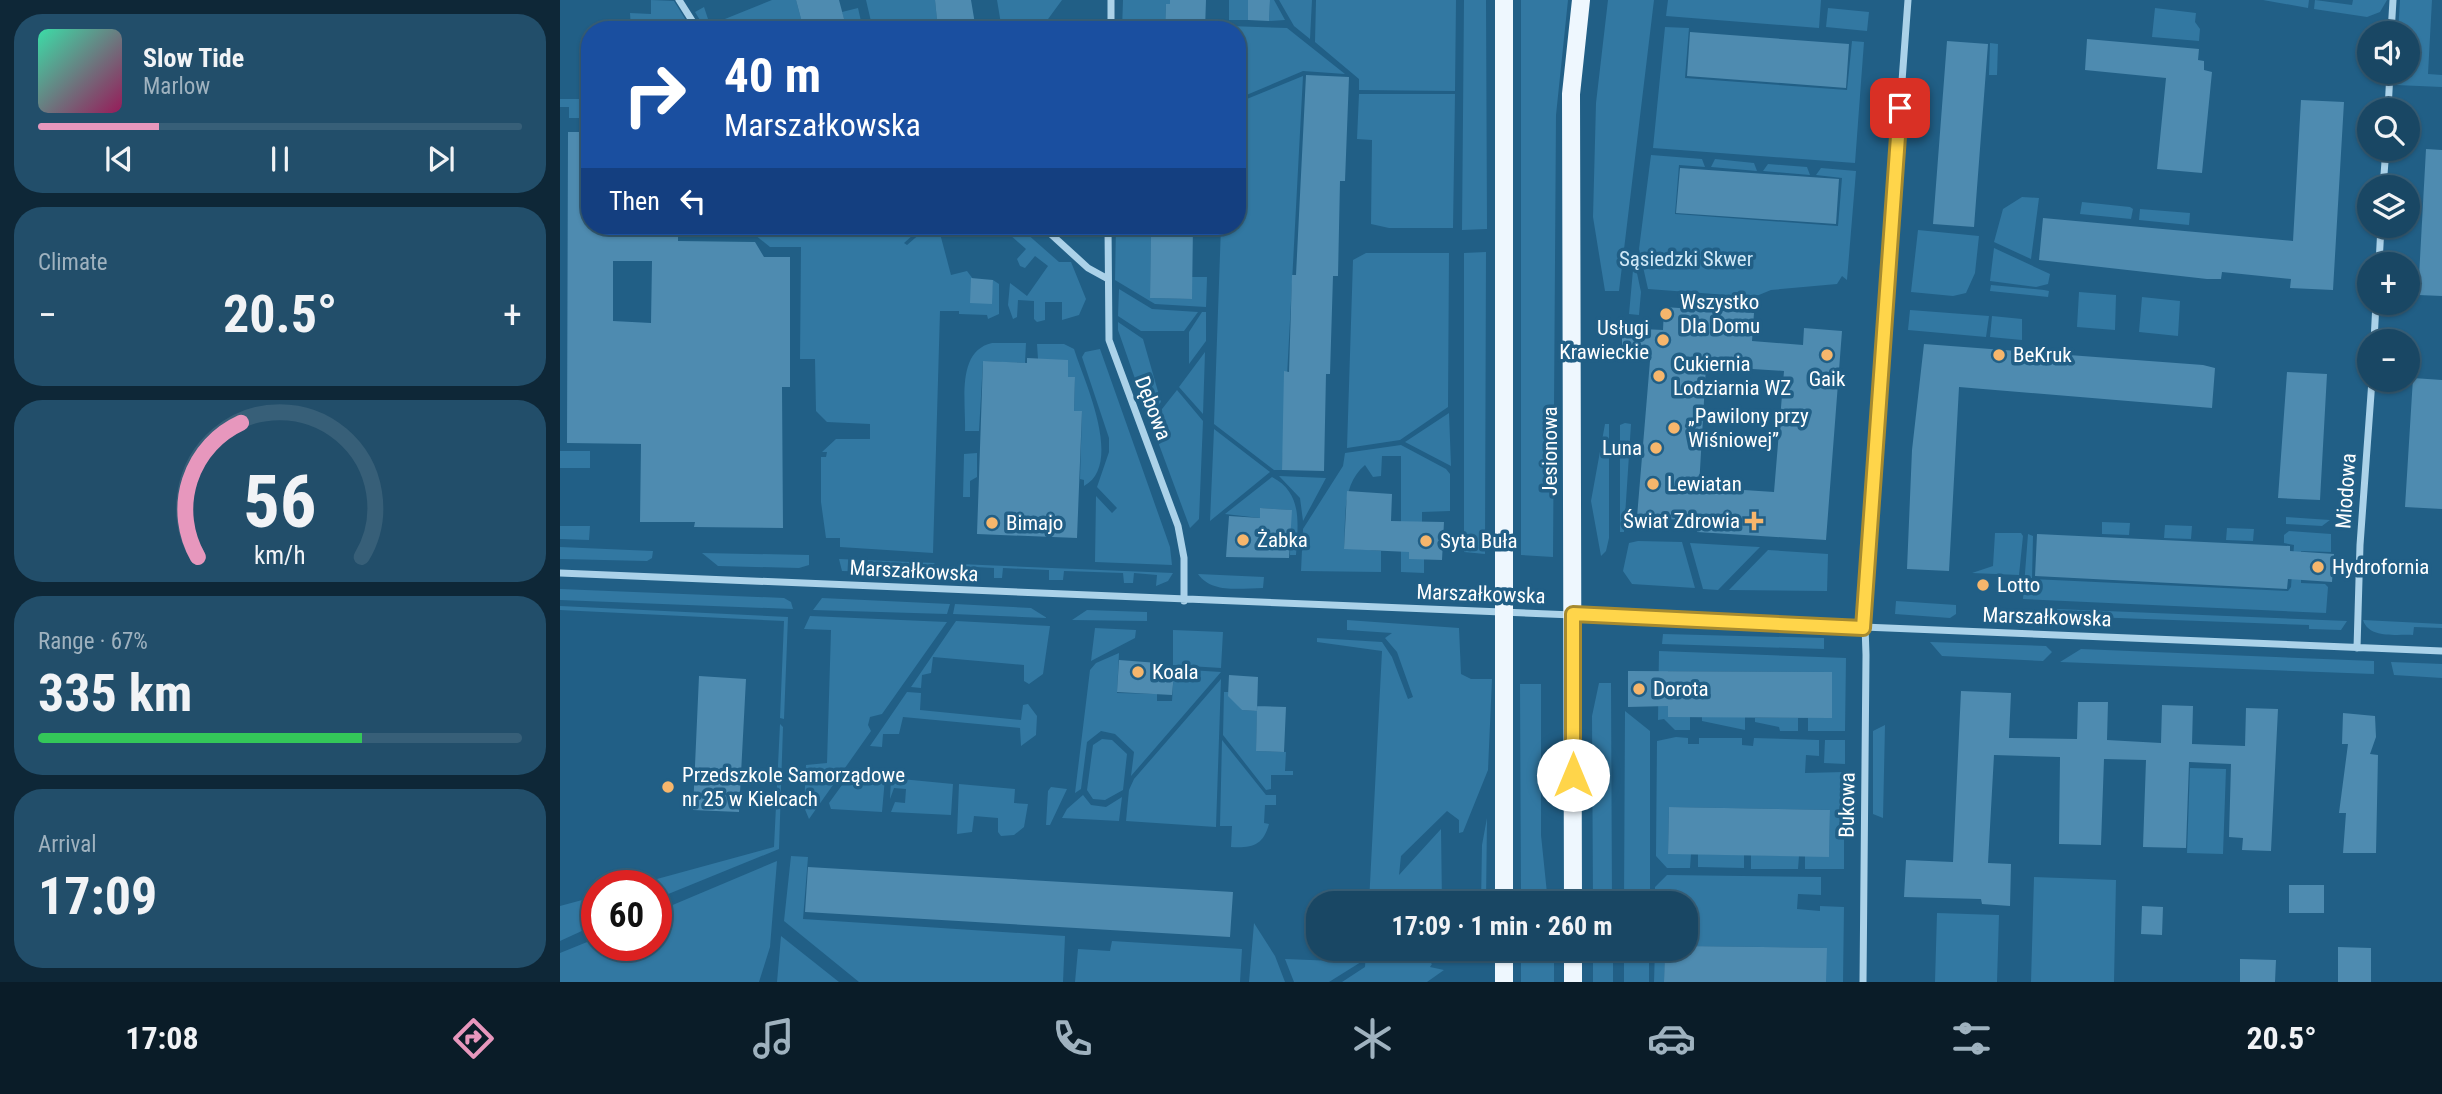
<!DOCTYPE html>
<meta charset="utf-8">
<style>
:root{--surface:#194764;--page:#224e6a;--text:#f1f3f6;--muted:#9fb2bf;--line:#375f78;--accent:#e797bd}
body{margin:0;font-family:"Roboto Condensed",sans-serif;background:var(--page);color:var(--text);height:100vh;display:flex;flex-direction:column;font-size:26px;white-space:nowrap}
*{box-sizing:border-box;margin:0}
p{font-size:23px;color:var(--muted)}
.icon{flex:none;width:38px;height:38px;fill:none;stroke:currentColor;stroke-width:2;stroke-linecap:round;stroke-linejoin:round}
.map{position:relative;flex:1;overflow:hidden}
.side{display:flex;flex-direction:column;gap:14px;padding:14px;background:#0e2737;width:560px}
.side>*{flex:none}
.hud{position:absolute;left:21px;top:21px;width:665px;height:214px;border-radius:28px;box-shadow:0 2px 5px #0004,0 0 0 2px var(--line);background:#1a4fa0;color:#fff;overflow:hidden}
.controls{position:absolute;left:1797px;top:21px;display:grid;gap:14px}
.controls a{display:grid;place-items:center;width:63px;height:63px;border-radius:50%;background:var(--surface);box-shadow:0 2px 5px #0004,0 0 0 2px var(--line);font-size:35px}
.speed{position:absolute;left:21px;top:870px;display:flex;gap:14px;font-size:35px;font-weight:700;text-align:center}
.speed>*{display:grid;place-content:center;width:91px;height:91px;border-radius:50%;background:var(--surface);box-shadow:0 2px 5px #0004,0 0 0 2px var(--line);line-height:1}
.speed .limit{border:10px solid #d22;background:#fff;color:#111}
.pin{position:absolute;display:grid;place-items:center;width:60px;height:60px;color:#fff;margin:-30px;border-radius:14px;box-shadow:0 4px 10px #0006}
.me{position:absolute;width:77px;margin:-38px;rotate:0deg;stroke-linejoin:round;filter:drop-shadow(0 0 5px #0008)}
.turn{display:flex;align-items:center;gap:24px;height:147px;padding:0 28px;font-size:32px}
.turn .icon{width:91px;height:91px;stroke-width:2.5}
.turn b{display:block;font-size:49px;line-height:60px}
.then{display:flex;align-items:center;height:66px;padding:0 28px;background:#0003;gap:14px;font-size:26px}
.big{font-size:52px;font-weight:700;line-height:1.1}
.side .widget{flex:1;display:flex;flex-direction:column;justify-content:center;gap:10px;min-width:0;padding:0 24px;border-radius:28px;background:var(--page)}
.side .dial{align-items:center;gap:0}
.dial svg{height:182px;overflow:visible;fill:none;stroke:var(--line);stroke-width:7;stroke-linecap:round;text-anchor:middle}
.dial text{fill:var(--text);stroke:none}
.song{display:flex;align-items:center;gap:21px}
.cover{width:84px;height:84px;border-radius:10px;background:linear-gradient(135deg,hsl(160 70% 55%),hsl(330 70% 35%))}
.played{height:7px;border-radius:4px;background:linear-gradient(90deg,var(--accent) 25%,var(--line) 25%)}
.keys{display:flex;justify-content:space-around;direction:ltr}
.heat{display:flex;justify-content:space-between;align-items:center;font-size:38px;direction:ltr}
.charge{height:10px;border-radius:5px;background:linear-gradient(90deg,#34c759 67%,var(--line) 0)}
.trip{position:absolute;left:746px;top:891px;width:392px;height:70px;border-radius:28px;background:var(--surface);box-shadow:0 2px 5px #0004,0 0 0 2px var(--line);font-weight:700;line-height:70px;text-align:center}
.menu{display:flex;height:112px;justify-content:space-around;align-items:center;background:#0a1c28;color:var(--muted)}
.menu .icon{width:49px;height:49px}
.menu .on{color:var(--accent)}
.menu b{font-size:32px;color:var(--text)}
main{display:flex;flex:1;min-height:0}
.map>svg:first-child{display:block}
</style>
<main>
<section class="side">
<div class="widget">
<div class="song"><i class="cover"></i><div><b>Slow Tide</b><p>Marlow</p></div></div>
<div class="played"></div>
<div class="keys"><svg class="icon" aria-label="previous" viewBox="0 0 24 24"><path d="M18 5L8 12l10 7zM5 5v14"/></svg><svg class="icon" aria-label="pause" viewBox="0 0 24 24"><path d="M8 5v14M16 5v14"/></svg><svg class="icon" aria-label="next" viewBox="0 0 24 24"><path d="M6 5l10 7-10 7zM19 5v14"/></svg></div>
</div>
<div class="widget"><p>Climate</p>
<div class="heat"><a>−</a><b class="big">20.5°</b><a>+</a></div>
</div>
<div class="widget dial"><svg viewBox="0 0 100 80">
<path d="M14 69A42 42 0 1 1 86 69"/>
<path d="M14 69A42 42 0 0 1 33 10" stroke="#e797bd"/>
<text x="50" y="56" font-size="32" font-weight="700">56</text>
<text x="50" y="72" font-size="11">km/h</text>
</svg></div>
<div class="widget"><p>Range · 67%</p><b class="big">335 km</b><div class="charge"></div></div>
<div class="widget"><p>Arrival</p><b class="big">17:09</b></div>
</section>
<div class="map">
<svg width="1882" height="982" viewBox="0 0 1882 982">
<rect width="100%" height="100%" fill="#215f86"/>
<path fill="#3278a2" d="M91,0L114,1L132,30H71L70,13L91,14Z
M212,0H236L244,30H146L135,12L144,7L150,25Z
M306,0H375L378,30H313Z
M437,0H502L480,30H442Z
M563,0H610V4H606L605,30H562Z
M669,0H688V20H669Z
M710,0H714L725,20L709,21Z
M719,0H752L750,39L734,26Z
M756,0H896L895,91L799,90V79L755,42Z
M904,0H926L927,229L902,230Z
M961,0H1008L996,115L993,557L961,555Z
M1048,0H1094L1059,291H1045L1033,217L1036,103Z
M1108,0H1261L1259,28L1106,16Z
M1703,0H1749L1748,8Z
M1755,0L1792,5L1793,0H1827L1820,12L1807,17L1754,9Z
M1840,0H1872L1868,74L1882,75V87L1836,85L1835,72H1848V33H1838Z
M298,8L303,30H287L282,12Z
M1268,8L1309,12L1307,31L1266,27Z
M1595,8L1636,13L1635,22L1640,29L1639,41L1592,37Z
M669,26L727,28L785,74L743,71L677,99V30H669Z
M1105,27L1129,28L1125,78L1287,90L1292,41L1304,42L1295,163L1093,148Z
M1430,43L1438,44L1437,75H1429Z
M743,76L722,470H714L654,424L661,226H677V103Z
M799,94H895L893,228H829L811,224L812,140L797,139Z
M0,99H30V118H9V107H0Z
M1091,155L1142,159L1145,167L1119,165L1115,214L1278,226L1282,178L1256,175L1261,168L1296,171L1287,280L1282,276L1277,284L1211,290L1194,297L1088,289L1079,249Z
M1155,159L1194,163L1197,171L1151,167Z
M1208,164L1247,167L1250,175L1203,171Z
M1462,197L1479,198L1471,259L1434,242L1443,209Z
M1522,202L1570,207L1573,209L1571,219L1520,214Z
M1580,209L1630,213L1629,225L1579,220Z
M139,226H363L344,243L347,245L369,226H378L391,275L407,271L431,303L433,280L439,284V314L428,319L427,315L399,314V311H380L373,553L280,547V538H266L261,502V457H266L267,452H262L276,439H310V424L267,422L256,411L255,359H240L241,247H210L189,230L139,229Z
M440,226H458L499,262H511L526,299L519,315L502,320V302H485V320L477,322L474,319V301L458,300L457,317L453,319L448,305L450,283L467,296L488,266L475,256L465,268L460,266L457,259L466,249Z
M556,226H591L590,298L631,299L632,277H647L646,307L595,304L555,280Z
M1358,230L1419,236L1415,273L1406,293L1393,296L1351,292Z
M1434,248L1490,274L1488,284L1476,287L1430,281Z
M926,252L925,554L904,552V253Z
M806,253H889L888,407L840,440L787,448L793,260Z
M1074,259L1081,292L1079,315L1069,314Z
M1431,285L1484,290L1489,291L1488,297L1430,291Z
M559,289L592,309L638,312L624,331H581L558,316Z
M1519,292L1556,295L1555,330L1517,327Z
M1582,297L1620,301L1618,336L1579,332Z
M1350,310L1429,316L1426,337L1348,330Z
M642,312H646V341L629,364V332Z
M1432,316L1462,319V340L1430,337Z
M558,322L583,339L601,402L588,416L558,330Z
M432,343H466L465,363L423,361L419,431H405C406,402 396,351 432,343Z
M477,344H504L514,349C524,381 564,464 524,486V480L520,479L522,411H514L515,378L508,377L478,359Z
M540,349L610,547L612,565L535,562L536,496L552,513L557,508L537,487L549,452V438L522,357L525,352Z
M645,352L643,414L619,387Z
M617,390L643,421L639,519L630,528L591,423Z
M889,413L891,466L845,442Z
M1065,423L1071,424L1064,532H1060V425Z
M1045,424H1049V538L1046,551L1041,556L1031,501Z
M654,429L710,472L650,521Z
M841,445L886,469L890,474V511L862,512V522H850L849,558L864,559V573L841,572V456H822L821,476L813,477L805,465C781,485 786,520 784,548L821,551V572L741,571L743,529L783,466L785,453Z
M0,451H30V468H0Z
M417,453V477L410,481V497H403L404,454Z
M719,476L766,478L743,521L740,498Z
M712,477C743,493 738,524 736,555H730L731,510L700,508V518L665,514Z
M1726,517L1770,520L1762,526L1726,524Z
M1542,522L1570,523L1569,535L1542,534Z
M1605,525L1632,526L1631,539L1604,538Z
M0,526H30L29,540L0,539Z
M1667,528L1694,529L1693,541L1666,540Z
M1729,531L1771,534V552L1741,551V583L1765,584L1768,587L1766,613L1463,599L1468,534L1473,536L1472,579L1728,591L1731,587L1734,545L1724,543V535Z
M1435,533H1461L1463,536L1459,575L1412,573L1433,566Z
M1078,541L1122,542L1135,588L1072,584L1063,571L1069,543Z
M1130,543L1199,547H1200L1158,590L1143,589Z
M0,547L93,551L92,558L87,561L0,559Z
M1208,550L1268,554L1267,591L1169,590Z
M142,553L249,555V565L239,568L158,566Z
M279,559L375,563L363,573L282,571Z
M399,564L613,573L608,581L596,586L597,575L574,573L573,583H564L563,573L504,571L503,580H489V570L443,568L442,578H434V568L415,567V578Z
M638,574L704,577L703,588C681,588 652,594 638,574Z
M0,589L224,598L231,602L233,609L0,600Z
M262,598L390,604L387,614L253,610Z
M1336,601L1396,605V614L1390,618L1335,614Z
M395,604L471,608L487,618L393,614Z
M0,606L228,617L224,719L220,718L224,621L0,610Z
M1497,609L1787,621L1781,630L1749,629V625L1531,617L1526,622L1517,616L1496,615Z
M527,610L587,612V621L512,620Z
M250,616L387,622L322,714L310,717L308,725L311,731L249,819L244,807L246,765L267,763L271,630L244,629Z
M787,620L899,628L901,674L911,679H932L928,770L903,832L899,833V820L887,811L841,856L839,875L881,829L882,903H809L822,651L757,642V638L822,642L832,657L848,699L853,697L837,652L825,638L832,633L787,630Z
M1803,620L1882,624V628L1854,627L1853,635C1836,634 1809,639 1803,620Z
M396,621L490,626L483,674L469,684L464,681V665L373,657L371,673L362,675L361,688L351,687Z
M535,628L576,630L575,638L531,661Z
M613,630L663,632L661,668L613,665Z
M1103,634L1264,638V649L1102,644Z
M1370,642L1486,646L1492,652L1483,661L1382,656Z
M1521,649L1814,661V674L1500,662Z
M1099,651L1286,658L1285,731H1248V718H1271V672L1108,671V717H1130V730H1115L1104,719L1098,720Z
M559,653L557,693L597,694V701H612L614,669L661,672L571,776L574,752L555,734L541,731L527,742L521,789L515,793L530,670L536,663Z
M1831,662L1882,664V678L1834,675Z
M661,679L656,827L566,821L569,790L574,779Z
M1039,683H1051L1052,903H1033L1032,716Z
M960,684H981V835L988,903H961Z
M347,692L361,693L360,710L461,720L463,705L468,704L477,716L476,735L461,746L460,728L343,717L339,734H323L322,747L310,746Z
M664,692H668L682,710L697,711L696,751L726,752L725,771H733V775H711V789L706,790L663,735Z
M1065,711L1090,731V903H1064Z
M1142,717H1185V730L1142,721Z
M1195,718H1238V731H1220L1219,727L1195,722Z
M220,724L223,727L219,849L96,899V886L75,885L214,847Z
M1325,725L1323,818L1313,814V731Z
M1116,737L1128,738V744H1139V738H1182V745L1193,746L1194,738L1259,740V756L1246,755L1245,773L1284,772V869H1245V856H1269L1270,810L1109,807L1108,853L1131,854L1130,868H1107L1096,856L1097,741Z
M542,739L552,740L567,754L563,790L545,800L533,799L527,790L533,745Z
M662,740L706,795H716V805H705L704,823L709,824C703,846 692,848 671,847L672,826H660Z
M1265,740H1285V764L1264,763Z
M1630,768L1666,769L1663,854L1627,853Z
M290,774L325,778L322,812L271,809L269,803Z
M331,778L393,784L391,815L331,812L335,802L345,803L346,789L334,788L330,799Z
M399,784L455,789L454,803L468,804L464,827L454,835L441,836L438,832V818L414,816L412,832L397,834Z
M491,787L507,789L490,825H486L488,791Z
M523,795L531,805L546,807L562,797L559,821L502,818L507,809Z
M927,818L926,903H921L922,845Z
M1138,854L1184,855V868L1138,867Z
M1191,855L1239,856L1238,869H1191Z
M231,856L248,857L243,919L505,936L503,982H299L224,921Z
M217,861L210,947L199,982H0V953L37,938V945H96V912Z
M1107,875L1261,877V895L1238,894L1237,909L1260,911V906L1284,907L1283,982H1266V948L1125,946V903H1095V887Z
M1474,877L1556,880L1554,982H1471Z
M37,896V924L0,941V906Z
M1377,913L1439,915L1437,982H1375Z
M694,923L715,956L725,982H689Z
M221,936L279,982H217Z
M552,941L682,949L680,982H515L518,949L550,951Z
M806,949H882V959L862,955L872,964L870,967L884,970L867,982H782L805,967Z
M961,949H994V982H961Z
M1033,949H1053V982H1033Z
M1064,949H1089V982H1064Z
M1095,949H1105L1104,982H1094Z
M725,959L801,962L769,982H734Z"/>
<path fill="#4e8bb0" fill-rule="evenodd" d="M236,0H279L287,30H244Z
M375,0H411L416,30H378Z
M610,0H646L645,30H605L606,4H610Z
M688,0H710L709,21L688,20Z
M1130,32L1289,44L1286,88L1127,76Z
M1527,39L1639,49L1638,60L1644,61V70L1652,72L1642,173L1597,169L1606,78L1525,70Z
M1387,41L1428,44L1414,227L1373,224Z
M746,75L789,77L785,181H780L778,276H773L770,374H766L764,471L722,470L724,371L729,372L732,275H736Z
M1741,100L1784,102L1773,290L1730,288L1731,279L1662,272L1661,279H1647L1479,260L1483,218L1733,241Z
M8,132H30V226H118V241L195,242L204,257H230V387H222L223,528L134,527L135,522H80L81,444L7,443ZM53,261H92L91,323L53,321Z
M1866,149L1882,150V296L1858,295Z
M1120,168L1279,179L1276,224L1116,213Z
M591,226H633L632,299L590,298Z
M411,278L433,280L432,304L410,303Z
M1104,307L1194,313L1192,341L1243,345L1244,328L1282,331L1266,540L1137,532L1138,521L1077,517L1091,349H1062V328L1103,330ZM1146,366L1224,371L1214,492L1139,487Z
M1364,344L1643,365L1655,368L1652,408L1399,387L1389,571L1347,569L1352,450Z
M467,358L508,360V377H515L514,411H522L517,538L417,534L423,361L467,363Z
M1727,372L1767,374L1760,500L1718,498Z
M1853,378L1882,380V509L1845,507Z
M787,491L832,494L831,521L884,522L882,560L849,559V552L784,549Z
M700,508L732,510L729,558L666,557L669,516L700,518Z
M1477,534L1730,546V551L1774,554L1772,582L1728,579L1727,589L1475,576Z
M559,660L598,663L597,672L614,673L612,695L557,692Z
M1068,671L1272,672V718L1108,717V706L1068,707Z
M669,675L698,677L697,711L682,710L668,696Z
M139,676L186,679L179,812L133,810Z
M1401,691L1451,693L1449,738L1517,739L1518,702H1548L1547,740L1601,743L1602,705L1633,706L1632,744L1685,746L1686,708L1718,709L1711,851L1682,850L1683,838L1669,837L1671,764L1629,762L1626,848L1583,847L1586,760L1544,759L1541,845L1499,844L1500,757L1434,755L1428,863L1451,864L1450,906L1422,904L1421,899L1344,897L1346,860L1393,862Z
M697,706L726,707L724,752L696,751Z
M1783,713L1815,716L1816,737L1810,754L1818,755L1816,853H1783L1786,813H1779L1788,744H1782Z
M1109,807L1270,810L1269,857L1108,854Z
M248,867L673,892L670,937L245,912Z
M1729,885H1764V913H1729Z
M1582,906L1603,907L1602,935L1581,934Z
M1125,946L1267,948L1266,982H1104L1105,948H1125Z
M1778,947L1811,948V982H1778Z
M1680,959L1716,960L1715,982H1680Z"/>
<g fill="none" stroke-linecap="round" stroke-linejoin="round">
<path stroke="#abd2e9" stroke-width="7" d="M119,0L138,30
M551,30V0
M1831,33L1833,0
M1828,110L1830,72
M1823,187L1826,149
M482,226L528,268L548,279
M548,226L549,340L618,526L624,558V601
M1819,264L1821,226
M1814,341L1816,303
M0,573L1882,651
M1797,648L1800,545L1812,380
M1303,982L1306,655L1304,595L1348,0"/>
<path stroke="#eef7fe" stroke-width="18" d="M944,0V903
M1013,903L1011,94L1021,0
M944,948V982
M1013,982V948"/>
</g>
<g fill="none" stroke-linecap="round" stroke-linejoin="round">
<defs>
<path id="route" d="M1013,775V614L1303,628L1340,108"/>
</defs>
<use href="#route" stroke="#a68a30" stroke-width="18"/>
<use href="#route" stroke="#ffd54a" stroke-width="12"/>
</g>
<g fill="#f6b66c" stroke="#215f86" stroke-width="2.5">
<circle cx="1106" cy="314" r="7"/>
<circle cx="1103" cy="340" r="7"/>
<circle cx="1267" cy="355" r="7"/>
<circle cx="1439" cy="355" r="7"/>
<circle cx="1099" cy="376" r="7"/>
<circle cx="1114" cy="428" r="7"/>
<circle cx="1096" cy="448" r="7"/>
<circle cx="1093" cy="484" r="7"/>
<path d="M1190.5 510.5h7v7h7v7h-7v7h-7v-7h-7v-7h7z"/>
<circle cx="432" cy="523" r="7"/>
<circle cx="683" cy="540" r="7"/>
<circle cx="866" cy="541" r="7"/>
<circle cx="1758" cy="567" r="7"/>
<circle cx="1423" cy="585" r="7"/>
<circle cx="578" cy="672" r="7"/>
<circle cx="1079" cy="689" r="7"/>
<circle cx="108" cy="787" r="7"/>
</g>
<g text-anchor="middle" stroke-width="7" stroke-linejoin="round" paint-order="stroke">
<g font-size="21" fill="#cfe8f7" stroke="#215f86">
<text x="1126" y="266">Sąsiedzki Skwer</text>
</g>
<g font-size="21" fill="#fff" stroke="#215f86" text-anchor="start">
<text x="1120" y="309">Wszystko<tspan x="1120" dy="24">Dla Domu</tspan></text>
<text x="1089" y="335" text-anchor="end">Usługi<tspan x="1089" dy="24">Krawieckie</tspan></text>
<text x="1453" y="362">BeKruk</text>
<text x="1113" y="371">Cukiernia<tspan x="1113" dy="24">Lodziarnia WZ</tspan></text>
<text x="1267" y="386" text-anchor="middle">Gaik</text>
<text x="1128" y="423">„Pawilony przy<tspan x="1128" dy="24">Wiśniowej”</tspan></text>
<text x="1082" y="455" text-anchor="end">Luna</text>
<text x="1107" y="491">Lewiatan</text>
<text x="1180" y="528" text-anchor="end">Świat Zdrowia</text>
<text x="446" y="530">Bimajo</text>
<text x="697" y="547">Żabka</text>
<text x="880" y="548">Syta Buła</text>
<text x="1772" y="574">Hydrofornia</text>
<text x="1437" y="592">Lotto</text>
<text x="592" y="679">Koala</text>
<text x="1093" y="696">Dorota</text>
<text x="122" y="782">Przedszkole Samorządowe<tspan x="122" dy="24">nr 25 w Kielcach</tspan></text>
</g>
<g font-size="21" fill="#fff" stroke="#215f86">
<text transform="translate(593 408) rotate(69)" y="7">Dębowa</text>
<text transform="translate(990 451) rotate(-90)" y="7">Jesionowa</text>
<text transform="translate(1786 491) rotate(-86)" y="7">Miodowa</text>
<text transform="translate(354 571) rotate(3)" y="7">Marszałkowska</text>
<text transform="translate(921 594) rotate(2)" y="7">Marszałkowska</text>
<text transform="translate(1487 617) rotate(2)" y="7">Marszałkowska</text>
<text transform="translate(1287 805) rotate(-89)" y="7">Bukowa</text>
</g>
</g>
</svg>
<div class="controls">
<a><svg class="icon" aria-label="sound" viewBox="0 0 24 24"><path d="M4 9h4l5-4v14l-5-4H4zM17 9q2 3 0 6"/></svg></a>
<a><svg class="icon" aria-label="search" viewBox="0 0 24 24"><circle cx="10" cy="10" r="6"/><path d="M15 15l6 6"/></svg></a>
<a><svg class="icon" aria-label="layers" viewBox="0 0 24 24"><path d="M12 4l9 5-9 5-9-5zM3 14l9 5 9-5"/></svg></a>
<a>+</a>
<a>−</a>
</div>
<div class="speed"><div class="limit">60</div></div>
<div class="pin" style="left:1340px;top:108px;background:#d93025"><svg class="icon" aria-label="arrive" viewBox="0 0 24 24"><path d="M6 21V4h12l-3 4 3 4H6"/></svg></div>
<svg class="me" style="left:1013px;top:775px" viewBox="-20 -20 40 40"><circle r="19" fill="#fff"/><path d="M0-13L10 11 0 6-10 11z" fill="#ffd54a"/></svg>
<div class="trip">17:09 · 1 min · 260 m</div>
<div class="hud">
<div class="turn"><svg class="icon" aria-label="right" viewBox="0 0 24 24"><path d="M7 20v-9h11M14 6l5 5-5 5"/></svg><div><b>40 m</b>Marszałkowska</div></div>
<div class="then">Then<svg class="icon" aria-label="left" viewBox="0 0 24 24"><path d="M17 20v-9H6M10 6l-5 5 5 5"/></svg></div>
</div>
</div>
</main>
<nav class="menu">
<b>17:08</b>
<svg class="icon on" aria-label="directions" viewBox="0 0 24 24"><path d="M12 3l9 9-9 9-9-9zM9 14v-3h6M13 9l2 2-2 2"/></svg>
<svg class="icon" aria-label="music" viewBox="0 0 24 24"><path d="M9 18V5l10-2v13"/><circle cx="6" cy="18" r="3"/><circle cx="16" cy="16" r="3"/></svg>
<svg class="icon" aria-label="phone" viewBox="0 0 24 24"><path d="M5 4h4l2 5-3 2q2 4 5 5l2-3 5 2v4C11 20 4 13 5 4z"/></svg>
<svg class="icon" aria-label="climate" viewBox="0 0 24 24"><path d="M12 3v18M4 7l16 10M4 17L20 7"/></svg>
<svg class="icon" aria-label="car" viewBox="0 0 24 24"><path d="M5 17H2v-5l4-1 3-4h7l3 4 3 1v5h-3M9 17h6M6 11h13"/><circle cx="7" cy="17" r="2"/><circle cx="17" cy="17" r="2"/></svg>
<svg class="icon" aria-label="filters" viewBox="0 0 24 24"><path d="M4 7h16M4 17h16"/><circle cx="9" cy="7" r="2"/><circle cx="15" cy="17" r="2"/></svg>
<b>20.5°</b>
</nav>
